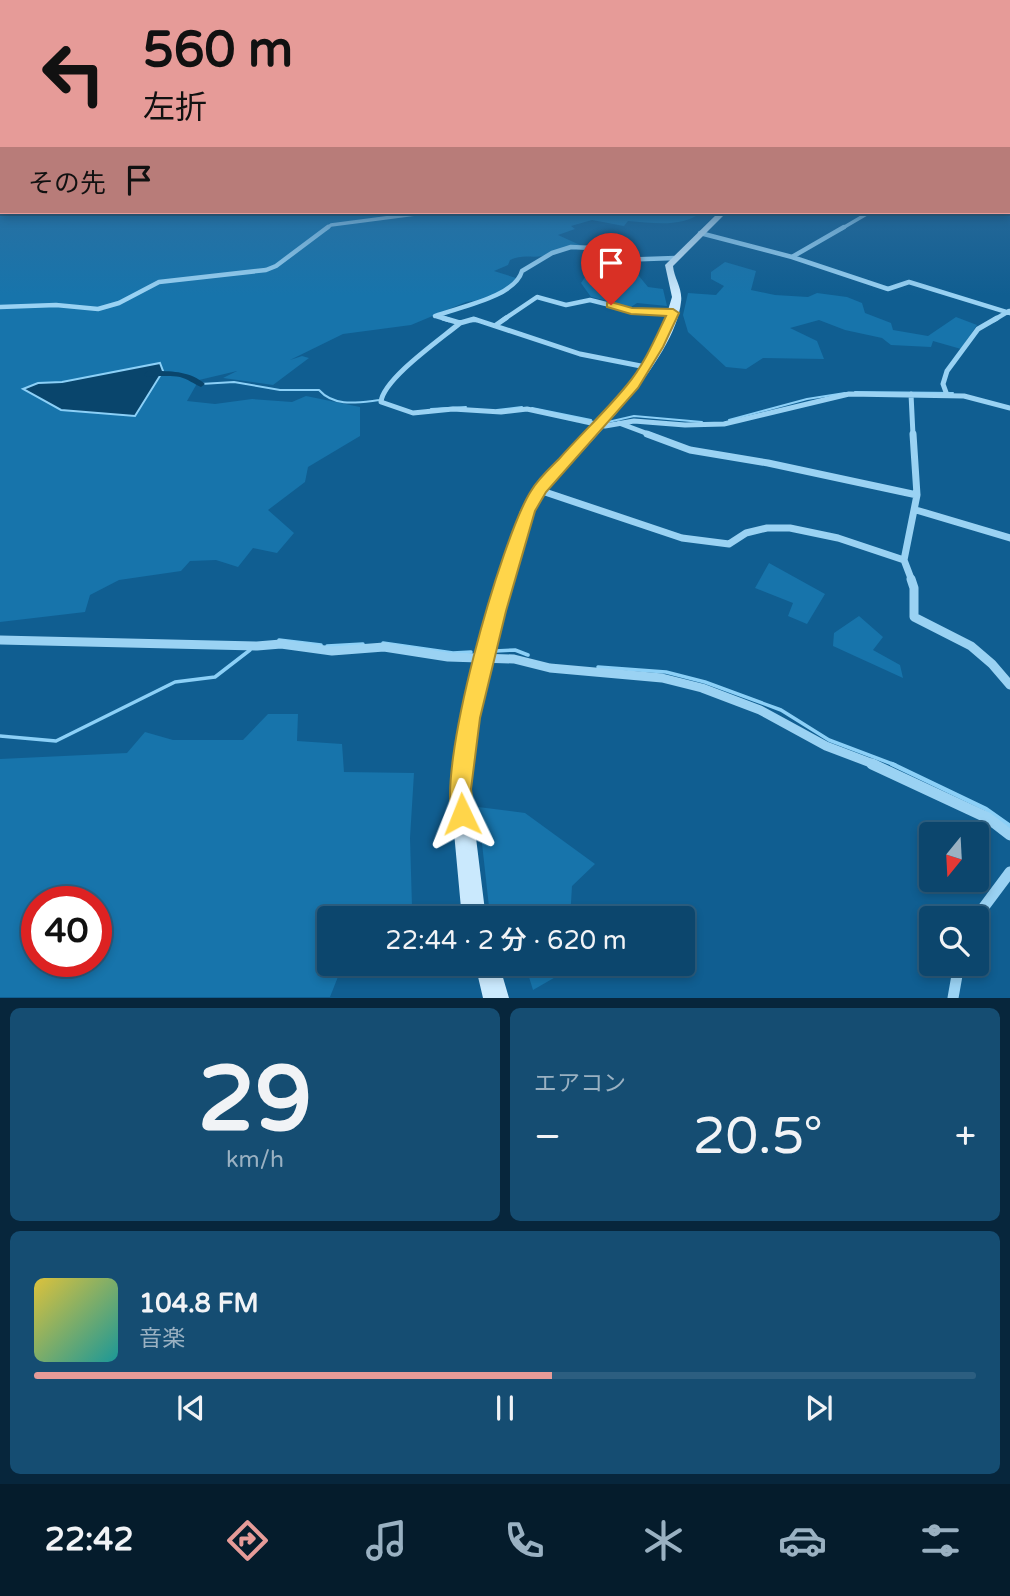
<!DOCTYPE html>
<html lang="ja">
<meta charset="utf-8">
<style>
:root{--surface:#0c466d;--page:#154d72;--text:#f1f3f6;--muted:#9ab1c2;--line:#2c5e80;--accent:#e69b98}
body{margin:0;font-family:"Varela Round","Noto Sans JP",sans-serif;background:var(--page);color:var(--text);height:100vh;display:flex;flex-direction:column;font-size:26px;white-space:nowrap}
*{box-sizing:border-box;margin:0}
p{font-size:23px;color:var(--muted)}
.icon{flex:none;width:38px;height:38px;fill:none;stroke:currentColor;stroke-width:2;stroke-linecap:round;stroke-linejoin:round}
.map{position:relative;height:998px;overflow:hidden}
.drawer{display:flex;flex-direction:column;gap:10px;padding:10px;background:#07263c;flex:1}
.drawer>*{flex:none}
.banner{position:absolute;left:0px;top:0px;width:1012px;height:214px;box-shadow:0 4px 10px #0003,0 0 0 2px var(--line);background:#e69b98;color:#111;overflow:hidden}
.needle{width:46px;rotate:198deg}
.controls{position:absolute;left:919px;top:822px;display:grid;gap:14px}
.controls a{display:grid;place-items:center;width:70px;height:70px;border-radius:7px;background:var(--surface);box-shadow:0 4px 10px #0003,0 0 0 2px var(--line);font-size:35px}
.speed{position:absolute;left:21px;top:886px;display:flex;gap:14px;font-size:35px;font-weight:700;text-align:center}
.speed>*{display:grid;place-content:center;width:91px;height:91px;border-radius:50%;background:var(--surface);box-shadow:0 4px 10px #0003,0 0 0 2px var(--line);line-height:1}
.speed .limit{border:10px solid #d22;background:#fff;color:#111}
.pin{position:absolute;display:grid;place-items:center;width:60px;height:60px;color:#fff;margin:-72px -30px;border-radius:50% 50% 50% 0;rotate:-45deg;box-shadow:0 0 7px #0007}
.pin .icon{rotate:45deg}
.me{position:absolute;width:77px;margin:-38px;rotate:358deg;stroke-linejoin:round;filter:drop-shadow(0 0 5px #0008)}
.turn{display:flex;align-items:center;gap:24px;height:147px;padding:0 28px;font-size:32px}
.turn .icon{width:91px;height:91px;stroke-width:2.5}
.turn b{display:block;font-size:49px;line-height:60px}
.then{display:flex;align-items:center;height:66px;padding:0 28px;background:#0003;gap:14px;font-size:26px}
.big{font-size:52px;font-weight:600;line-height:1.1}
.drawer .card{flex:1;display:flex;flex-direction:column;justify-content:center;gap:10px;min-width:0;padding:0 24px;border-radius:10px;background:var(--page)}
.drawer .dial{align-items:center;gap:0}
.dial b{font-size:91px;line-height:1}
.song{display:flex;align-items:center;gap:21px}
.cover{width:84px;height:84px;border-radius:10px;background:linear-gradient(135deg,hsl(50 70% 55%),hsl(180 70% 35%))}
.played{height:7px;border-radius:4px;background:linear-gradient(90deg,var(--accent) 55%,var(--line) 55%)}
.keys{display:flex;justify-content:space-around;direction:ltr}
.heat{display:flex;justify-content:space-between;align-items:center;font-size:38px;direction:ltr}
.drawer .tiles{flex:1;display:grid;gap:10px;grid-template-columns:1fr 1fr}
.card:last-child{grid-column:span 2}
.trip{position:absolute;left:317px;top:906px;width:378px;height:70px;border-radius:7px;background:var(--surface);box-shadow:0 4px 10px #0003,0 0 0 2px var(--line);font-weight:600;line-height:70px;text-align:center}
.tab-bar{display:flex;height:112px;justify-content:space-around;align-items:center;background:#051c2c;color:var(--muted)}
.tab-bar .icon{width:49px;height:49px}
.tab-bar .selected{color:var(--accent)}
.tab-bar b{font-size:32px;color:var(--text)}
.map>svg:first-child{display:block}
</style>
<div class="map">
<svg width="1010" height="998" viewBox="0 0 1010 998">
<rect width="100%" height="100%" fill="#105e91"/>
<path fill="#1774ab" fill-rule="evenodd" d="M0,156L2,212H702C682,228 653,223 628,221L624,226L592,220L571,226L575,229L558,235L580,245C566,247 556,253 543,256C530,258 522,254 510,260L508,265L494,271L519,279L493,298L466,302L411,325L343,334L290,360L302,356L309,358L273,385L223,378L237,371L199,380L187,401L215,404L252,399L292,402L306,396L360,407V436L308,467L305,482L268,510L294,533L277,553L253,548L238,567L216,560L190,561L181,571L119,580L90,595L85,612L0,622ZM154,365L117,413C77,413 57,411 23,388L38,383L62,382Z
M725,262L756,271L751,290L775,295L808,297L817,293L847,297L862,303L865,313L891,323L893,330L928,336L956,317L977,325L961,349L933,341L931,347L891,345L882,338L845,330L819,320L790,328L817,341L824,359L763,358L746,369L726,367L688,332L683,315L688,293L716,295L724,286L711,279V272Z
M612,267L634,270L648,287L663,289L667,306L637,303L631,307L591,297L581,283L585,277L599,275V271Z
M769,563L825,594L807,624L788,616L793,603L755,588Z
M859,616L883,637L873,650L900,665L903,678L833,646L834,633Z
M268,714H298L297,741L342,744L344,772L414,773L410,838L412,907L403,919H329V964H343L330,997H0V759L127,753L145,732L173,740H243ZM37,901H96V961H37Z
M478,807L525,813L595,864L572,886L570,919H530L523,911L490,916Z
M525,964H578L533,990Z"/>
<path fill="#09456c" stroke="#8cd0f7" stroke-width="2" d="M160,363L163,371L135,416L61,410L23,389L38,383L62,382Z"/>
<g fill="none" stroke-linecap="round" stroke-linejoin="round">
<path stroke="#8cd0f7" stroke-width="2" d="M201,384L234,382L280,390H319C335,408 360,402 381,400
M855,392L953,393
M532,408L591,420
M431,409L466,407
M497,410L522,407
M729,420L807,399L845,393
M608,422L634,416L702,422"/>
<path stroke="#8cd0f7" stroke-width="3.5" d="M279,640L321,645
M383,643L453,653L471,652
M327,646L363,644
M495,651L515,650L528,655
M598,667L666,672L705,682L781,710L829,740L895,765
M0,736L56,741L175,682L215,677L250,650"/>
<path stroke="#8cd0f7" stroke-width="4.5" d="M892,764L986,809L1010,826"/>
<path fill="#09456c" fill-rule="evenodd" d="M148,371C168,371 189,370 205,384L201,387C194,384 188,379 180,377C168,375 157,377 145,376L144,374Z"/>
<path stroke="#9ad2f3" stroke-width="3.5" d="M326,229L331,225L431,212
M841,229L870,212"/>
<path stroke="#9ad2f3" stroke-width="4.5" d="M700,233L792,257L888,289L909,282L1010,313
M792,257L844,227
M0,307L56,305L98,309L119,303L159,282L266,270L276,266L328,227
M435,316C459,307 515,297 522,271L552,253L571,247L592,248L618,260L675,258
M436,316L449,320
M471,320H477
M503,320L537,297L566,305L590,300L634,311L673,313
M994,320L1009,311"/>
<path stroke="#9ad2f3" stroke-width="5" d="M443,318L460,323L474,319L580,354L646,367
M460,323C441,339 383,379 381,402L413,413L453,409L501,412L527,409L605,426L634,421L685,425L724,424L849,394L964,396L1010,408
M496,325L506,318
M911,394L913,435
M947,395L943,384L947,371L978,329L997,318
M619,423L651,435"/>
<path stroke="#9ad2f3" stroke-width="7" d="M647,434L690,450L768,463L917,495
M539,490L682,538L729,544L746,533L767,528H790L838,538L904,560
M916,510L1010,538
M912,581L904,560L917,495L913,434"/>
<path stroke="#9ad2f3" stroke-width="9" d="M911,579L914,588V617L971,646L992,664L1010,685
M0,640L257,646L281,644L332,651L384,647L448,657L514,659L550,668L662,678L702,688L760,710L826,746L876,765"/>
<path stroke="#9ad2f3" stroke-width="11" d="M872,764L988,818L1010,835
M975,919L1010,872
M953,998L959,964"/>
<path fill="#cae9fd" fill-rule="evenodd" d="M719,212H727L673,266C674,278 683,289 681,302C675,361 584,448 545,492L534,511L492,658L478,718L470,789L486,919H462L450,789L460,718L474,658L520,511L534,487L630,383L662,330L672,297L665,265Z
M475,964H499L509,998H483Z"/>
</g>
<linearGradient id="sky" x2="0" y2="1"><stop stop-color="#093450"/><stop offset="0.53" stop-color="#316e9d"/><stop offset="1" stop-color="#316e9d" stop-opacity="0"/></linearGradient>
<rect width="1010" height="295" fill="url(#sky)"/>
<path fill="#ffd54a" stroke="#a68a30" stroke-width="2" d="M611,302L632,308L673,309L679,313L663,347L638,388L546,492L535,511L506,611L480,718L471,789L474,814L471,822L462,825L454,822C433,776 502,536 531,491C538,479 549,469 559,459C581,434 606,411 627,385C644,365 655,339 666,316L631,314L607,307V303Z"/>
</svg>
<div class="controls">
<a><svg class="needle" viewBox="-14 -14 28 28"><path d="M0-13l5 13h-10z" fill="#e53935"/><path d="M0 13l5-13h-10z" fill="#9ab1c2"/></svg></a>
<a><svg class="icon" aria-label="search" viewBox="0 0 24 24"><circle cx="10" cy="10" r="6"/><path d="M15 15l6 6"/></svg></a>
</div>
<div class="speed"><div class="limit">40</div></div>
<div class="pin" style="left:611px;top:305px;background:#d93025"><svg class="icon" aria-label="arrive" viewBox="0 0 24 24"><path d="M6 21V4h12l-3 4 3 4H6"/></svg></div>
<svg class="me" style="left:462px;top:814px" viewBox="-20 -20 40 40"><path d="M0-17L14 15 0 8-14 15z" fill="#ffd54a" stroke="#fff" stroke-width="4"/></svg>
<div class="trip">22:44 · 2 分 · 620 m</div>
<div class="banner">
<div class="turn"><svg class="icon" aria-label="left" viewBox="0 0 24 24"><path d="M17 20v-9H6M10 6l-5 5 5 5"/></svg><div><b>560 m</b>左折</div></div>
<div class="then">その先<svg class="icon" aria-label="arrive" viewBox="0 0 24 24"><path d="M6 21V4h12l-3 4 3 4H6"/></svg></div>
</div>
</div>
<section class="drawer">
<div class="tiles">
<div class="card dial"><b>29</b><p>km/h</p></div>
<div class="card"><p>エアコン</p>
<div class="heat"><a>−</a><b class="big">20.5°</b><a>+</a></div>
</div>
<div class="card">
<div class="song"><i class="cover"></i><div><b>104.8 FM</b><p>音楽</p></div></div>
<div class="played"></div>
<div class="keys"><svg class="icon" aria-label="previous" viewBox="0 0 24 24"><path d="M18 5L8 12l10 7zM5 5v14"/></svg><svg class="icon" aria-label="pause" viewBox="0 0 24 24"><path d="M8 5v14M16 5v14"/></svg><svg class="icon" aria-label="next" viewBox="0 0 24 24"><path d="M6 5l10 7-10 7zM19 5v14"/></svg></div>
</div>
</div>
</section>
<nav class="tab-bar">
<b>22:42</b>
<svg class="icon selected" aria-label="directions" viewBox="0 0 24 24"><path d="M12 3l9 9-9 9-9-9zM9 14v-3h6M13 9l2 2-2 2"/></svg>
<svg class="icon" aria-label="music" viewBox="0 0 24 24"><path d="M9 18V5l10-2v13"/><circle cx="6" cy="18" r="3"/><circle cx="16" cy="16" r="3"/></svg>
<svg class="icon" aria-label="phone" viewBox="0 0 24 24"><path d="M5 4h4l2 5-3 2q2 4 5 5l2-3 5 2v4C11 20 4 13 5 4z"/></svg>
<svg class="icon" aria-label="climate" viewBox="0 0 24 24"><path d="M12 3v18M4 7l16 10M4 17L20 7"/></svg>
<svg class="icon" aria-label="car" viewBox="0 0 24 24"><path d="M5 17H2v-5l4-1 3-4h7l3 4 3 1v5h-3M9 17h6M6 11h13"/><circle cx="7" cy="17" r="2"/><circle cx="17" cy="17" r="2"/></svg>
<svg class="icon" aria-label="filters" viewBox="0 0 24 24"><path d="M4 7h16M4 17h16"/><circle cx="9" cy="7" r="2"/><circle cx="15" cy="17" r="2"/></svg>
</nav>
